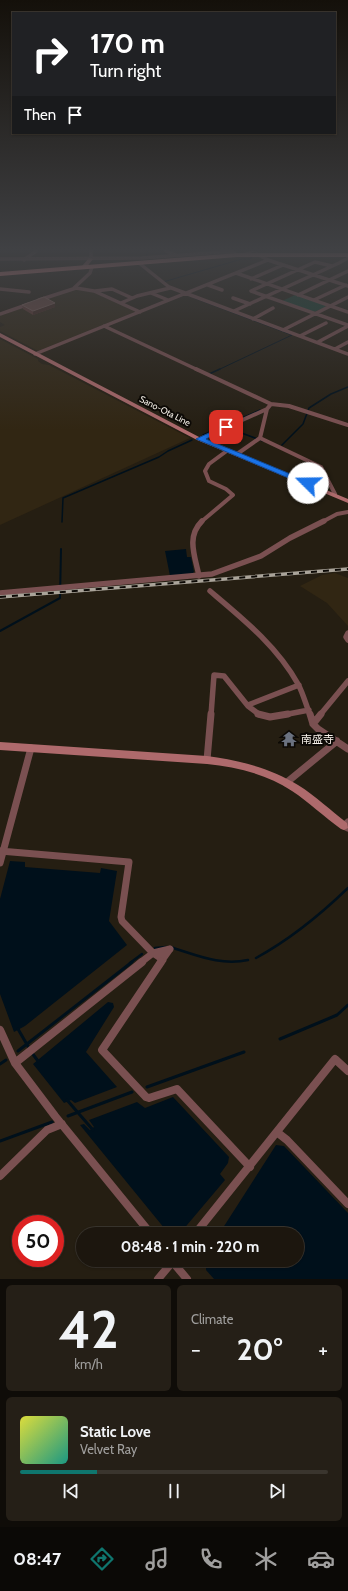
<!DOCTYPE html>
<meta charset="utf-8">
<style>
:root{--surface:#1c160e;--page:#251f17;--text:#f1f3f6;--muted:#a09f9e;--line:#3a352e;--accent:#0f766e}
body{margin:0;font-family:Cabin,"Noto Sans JP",sans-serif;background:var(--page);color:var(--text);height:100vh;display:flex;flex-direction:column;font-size:15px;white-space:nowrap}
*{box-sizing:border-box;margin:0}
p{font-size:13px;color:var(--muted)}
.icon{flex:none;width:22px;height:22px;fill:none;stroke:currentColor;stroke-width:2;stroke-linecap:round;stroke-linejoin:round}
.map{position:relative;height:1279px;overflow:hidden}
.details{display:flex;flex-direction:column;gap:6px;padding:6px;background:#0f0c08;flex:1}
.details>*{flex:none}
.guide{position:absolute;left:12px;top:12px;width:324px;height:122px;border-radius:0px;box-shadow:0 1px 3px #0004,0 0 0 1px var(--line);background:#202124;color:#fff;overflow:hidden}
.speed{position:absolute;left:12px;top:1215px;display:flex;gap:8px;font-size:20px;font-weight:700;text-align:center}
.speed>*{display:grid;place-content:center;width:52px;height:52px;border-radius:50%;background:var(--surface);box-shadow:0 1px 3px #0004,0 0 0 1px var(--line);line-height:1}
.speed .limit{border:6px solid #d22;background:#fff;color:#111}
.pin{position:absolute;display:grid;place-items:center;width:34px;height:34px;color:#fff;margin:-17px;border-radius:8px;box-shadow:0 2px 6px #0006}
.me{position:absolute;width:44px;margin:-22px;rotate:292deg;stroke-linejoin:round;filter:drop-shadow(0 0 3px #0008)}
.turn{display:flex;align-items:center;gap:14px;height:84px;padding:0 12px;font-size:18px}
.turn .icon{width:52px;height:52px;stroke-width:2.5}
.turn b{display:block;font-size:28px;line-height:34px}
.then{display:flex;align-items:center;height:38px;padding:0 12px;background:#0003;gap:8px;font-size:15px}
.big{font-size:30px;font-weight:800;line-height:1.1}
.details .widget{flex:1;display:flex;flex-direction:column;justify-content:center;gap:6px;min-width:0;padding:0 14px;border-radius:6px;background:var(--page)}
.details .dial{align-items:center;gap:0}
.dial b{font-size:52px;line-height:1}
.song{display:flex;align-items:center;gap:12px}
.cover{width:48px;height:48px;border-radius:6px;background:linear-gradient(135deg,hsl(60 70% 55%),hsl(170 70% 35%))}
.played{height:4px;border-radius:2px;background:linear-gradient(90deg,var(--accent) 25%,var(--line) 25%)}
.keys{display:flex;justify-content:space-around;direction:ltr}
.heat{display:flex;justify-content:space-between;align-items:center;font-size:22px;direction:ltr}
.details .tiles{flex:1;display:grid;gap:6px;grid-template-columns:1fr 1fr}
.widget:last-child{grid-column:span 2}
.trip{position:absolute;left:76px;top:1227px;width:228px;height:40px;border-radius:20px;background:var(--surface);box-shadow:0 1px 3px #0004,0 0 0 1px var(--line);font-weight:800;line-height:40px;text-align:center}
.tab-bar{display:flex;height:64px;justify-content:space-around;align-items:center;background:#0b0906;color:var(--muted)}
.tab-bar .icon{width:28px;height:28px}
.tab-bar .active{color:var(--accent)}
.tab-bar b{font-size:18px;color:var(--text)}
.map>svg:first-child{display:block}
</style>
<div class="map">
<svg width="348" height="1279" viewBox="0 0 348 1279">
<rect width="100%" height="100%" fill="#251e12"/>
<path fill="#312613" d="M73,289L91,291L137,311L38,351L0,331V327L5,325L0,322V316Z
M0,339L38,359V361L42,364L49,365L190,438L0,525Z
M335,573L348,578V626L327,603L300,586L322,575Z"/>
<path fill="#184232" d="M295,295L325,305L326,307L314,312L282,301Z"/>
<path fill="#00101b" d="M186,549L187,557H191L194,572L192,574L170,576L165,551Z
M10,861L25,862V867L100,873L101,868L117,871L109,921L127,945L25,1026L14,1032L0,994V899Z
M108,1002L113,1003L114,1007L86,1052L117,1087L75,1103L71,1100L64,1103L33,1064Z
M173,1097L229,1157L228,1163L220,1174L225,1180L182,1231L174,1226L169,1234L80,1125L84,1124L90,1130L94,1127L89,1120L137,1102L145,1108Z
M276,1145L284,1146L348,1213V1279H214L206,1270V1260H297V1234H219Z"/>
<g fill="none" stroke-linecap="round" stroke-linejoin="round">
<path stroke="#00101b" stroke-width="1" d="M146,257L148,251
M163,282L242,259H251L252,255
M194,298L292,335L218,370"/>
<path stroke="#00101b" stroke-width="1.5" d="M209,374L220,369
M228,428L263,441
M203,435L260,410
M282,445L303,424L309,408L331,394L348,387
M62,522L63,498L159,457L168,451L192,440"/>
<path stroke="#00101b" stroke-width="2" d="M0,631L60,598L61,549"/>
<path stroke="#00101b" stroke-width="2.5" d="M170,947C197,955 220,966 248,960
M155,948L166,947
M256,958C291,939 320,915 348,888
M130,963L142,954"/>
<path stroke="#00101b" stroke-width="3" d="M18,1029L29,1048
M280,1039L337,1015L348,1005
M18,1051L132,962
M32,1053L38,1061
M0,1064L6,1060
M147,1087L244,1052
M67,1100L93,1130
M68,1116L132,1092
M0,1141L52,1122"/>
<path stroke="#7a5051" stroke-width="3.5" d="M91,251V259
M166,251L176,255
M257,254L268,260L348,286
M0,259L142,258L223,252H233L237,255
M24,260L36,251
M139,263L169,287L348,354
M332,266L315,262L251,291L348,325
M236,273L348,312
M251,279L283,265
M208,285L222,290
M74,288L90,273L92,267
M0,289L29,292
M95,291L112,289L132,298
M151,293L168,300
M298,295L348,271
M233,298L250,304
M39,300L76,288L94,291L140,312
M314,300L346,285
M121,303L137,296L170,288
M234,311L339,263L348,258L347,255
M0,314L29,304
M253,319L273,308
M104,326L198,370
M283,330L348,297
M300,336L326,323
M318,342L348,326
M335,349L348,342
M35,354L268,260"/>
<path stroke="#7a5051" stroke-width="4" d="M196,369L271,404L289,406L348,425
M271,404L267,409L260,438L321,467L335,494
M200,439L267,409
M237,454L260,438
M201,522L233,495L226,489L209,481L205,471L209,464L228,450
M322,522L337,514L348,512"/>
<path stroke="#7a5051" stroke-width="5.5" d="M199,576C195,556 186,537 202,521
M210,591C242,618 277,646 298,684C303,693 306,705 310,715
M0,593L212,574L261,556L290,538L324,521
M348,633L346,637L348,640
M248,705L299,685
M211,715L214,675L224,676L248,706L260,715
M283,715L309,710
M320,715L348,681"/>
<path stroke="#7a5051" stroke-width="7" d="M258,714L270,717L288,714
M310,714L313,724L318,729L348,749
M313,724L321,714
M207,760L211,714
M286,783L337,741
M348,822L344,826L348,828
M0,851L129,862L121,917L122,921L153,953L163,960
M0,863L31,748
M140,963L153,953L170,949
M160,963L170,949"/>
<path stroke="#7a5051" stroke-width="8" d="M161,962L102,1050L146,1097L149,1098L177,1089L250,1167
M0,1030L15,1063L55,1116L151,1234
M15,1063L142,962
M278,1133L287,1140L348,1204
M0,1176L47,1130L62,1124
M195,1234L335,1059L348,1071
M171,1260L187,1279
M158,1279L174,1260"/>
<path fill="#ae6a6c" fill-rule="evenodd" d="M251,251H257L237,256L235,255Z
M89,258L93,259L86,268H82V266Z
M0,333L201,438L348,499V503L197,440L0,337Z
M0,742L207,756C238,760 271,768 298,785C316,796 331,811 347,823L348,828L344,830L341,829C324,817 309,802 292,791C267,774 236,767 207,764L0,750Z"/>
<path fill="#fa9195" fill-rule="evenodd" d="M237,253H348V257H237L0,276V272Z"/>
<defs>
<path id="rail" d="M0,597L348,569"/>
</defs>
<use href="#rail" stroke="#aaa49a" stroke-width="3.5"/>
<use href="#rail" stroke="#0c0905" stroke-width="2" stroke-dasharray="6" stroke-linecap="butt"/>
</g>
<path fill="#633934" d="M22,305L55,307L33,315L23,309Z"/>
<path fill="#44261e" d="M55,303V307L33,315V311Z"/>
<path fill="#734d47" stroke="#876660" d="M44,297L55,303L33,311L22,305Z"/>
<linearGradient id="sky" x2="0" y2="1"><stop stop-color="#14100a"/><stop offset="0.58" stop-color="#404144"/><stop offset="1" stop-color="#404144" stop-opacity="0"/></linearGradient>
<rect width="348" height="430" fill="url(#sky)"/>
<path fill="#1a73e8" stroke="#114b97" d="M224,426L229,427L206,439L312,483L311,485H305L196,439Z"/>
<defs>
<symbol id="temple-bare" viewBox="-9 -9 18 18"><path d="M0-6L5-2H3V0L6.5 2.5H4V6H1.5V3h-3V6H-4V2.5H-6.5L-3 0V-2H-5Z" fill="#6b7280" stroke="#0c0905" stroke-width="2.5" paint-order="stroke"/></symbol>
</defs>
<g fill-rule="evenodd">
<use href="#temple-bare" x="278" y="728" width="22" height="22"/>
</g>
<g text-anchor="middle" stroke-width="4" stroke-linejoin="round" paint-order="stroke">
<g font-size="9" fill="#f6f1e9" stroke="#0c0905">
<text transform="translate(165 411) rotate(27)" y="3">Sano-Ota Line</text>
</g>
<g font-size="11" fill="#f6f1e9" stroke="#0c0905" text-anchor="start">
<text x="301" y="743">南盛寺</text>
</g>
</g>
</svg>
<div class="speed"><div class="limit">50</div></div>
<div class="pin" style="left:226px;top:427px;background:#d93025"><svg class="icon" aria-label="arrive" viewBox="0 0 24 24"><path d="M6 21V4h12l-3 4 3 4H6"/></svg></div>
<svg class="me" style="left:308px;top:483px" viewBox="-20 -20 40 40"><circle r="19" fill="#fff"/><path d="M0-13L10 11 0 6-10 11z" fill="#1a73e8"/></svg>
<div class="trip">08:48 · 1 min · 220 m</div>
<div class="guide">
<div class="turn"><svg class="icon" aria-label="right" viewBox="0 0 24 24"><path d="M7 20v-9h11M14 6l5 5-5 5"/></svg><div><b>170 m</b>Turn right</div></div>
<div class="then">Then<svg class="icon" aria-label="arrive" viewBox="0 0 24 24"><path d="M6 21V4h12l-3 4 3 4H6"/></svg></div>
</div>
</div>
<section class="details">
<div class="tiles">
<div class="widget dial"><b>42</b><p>km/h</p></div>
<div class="widget"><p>Climate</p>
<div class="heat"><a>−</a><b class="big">20°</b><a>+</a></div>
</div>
<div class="widget">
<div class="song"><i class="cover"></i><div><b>Static Love</b><p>Velvet Ray</p></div></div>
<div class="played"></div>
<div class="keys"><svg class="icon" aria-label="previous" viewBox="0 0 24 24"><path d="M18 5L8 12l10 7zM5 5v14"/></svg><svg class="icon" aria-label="pause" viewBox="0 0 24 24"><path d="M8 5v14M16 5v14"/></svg><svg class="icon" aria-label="next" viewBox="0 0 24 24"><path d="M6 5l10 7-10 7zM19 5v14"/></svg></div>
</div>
</div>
</section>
<nav class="tab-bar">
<b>08:47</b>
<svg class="icon active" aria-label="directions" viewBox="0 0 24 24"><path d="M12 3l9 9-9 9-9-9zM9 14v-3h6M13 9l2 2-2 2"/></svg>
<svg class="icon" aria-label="music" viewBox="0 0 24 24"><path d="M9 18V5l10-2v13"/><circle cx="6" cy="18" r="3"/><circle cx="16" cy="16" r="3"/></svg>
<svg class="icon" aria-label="phone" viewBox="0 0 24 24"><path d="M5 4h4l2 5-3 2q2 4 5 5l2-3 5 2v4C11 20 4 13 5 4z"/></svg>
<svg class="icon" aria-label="climate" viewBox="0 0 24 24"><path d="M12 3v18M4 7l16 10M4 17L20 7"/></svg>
<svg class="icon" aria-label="car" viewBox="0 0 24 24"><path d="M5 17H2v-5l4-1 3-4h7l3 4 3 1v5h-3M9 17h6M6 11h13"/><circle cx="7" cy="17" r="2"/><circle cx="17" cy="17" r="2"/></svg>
</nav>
